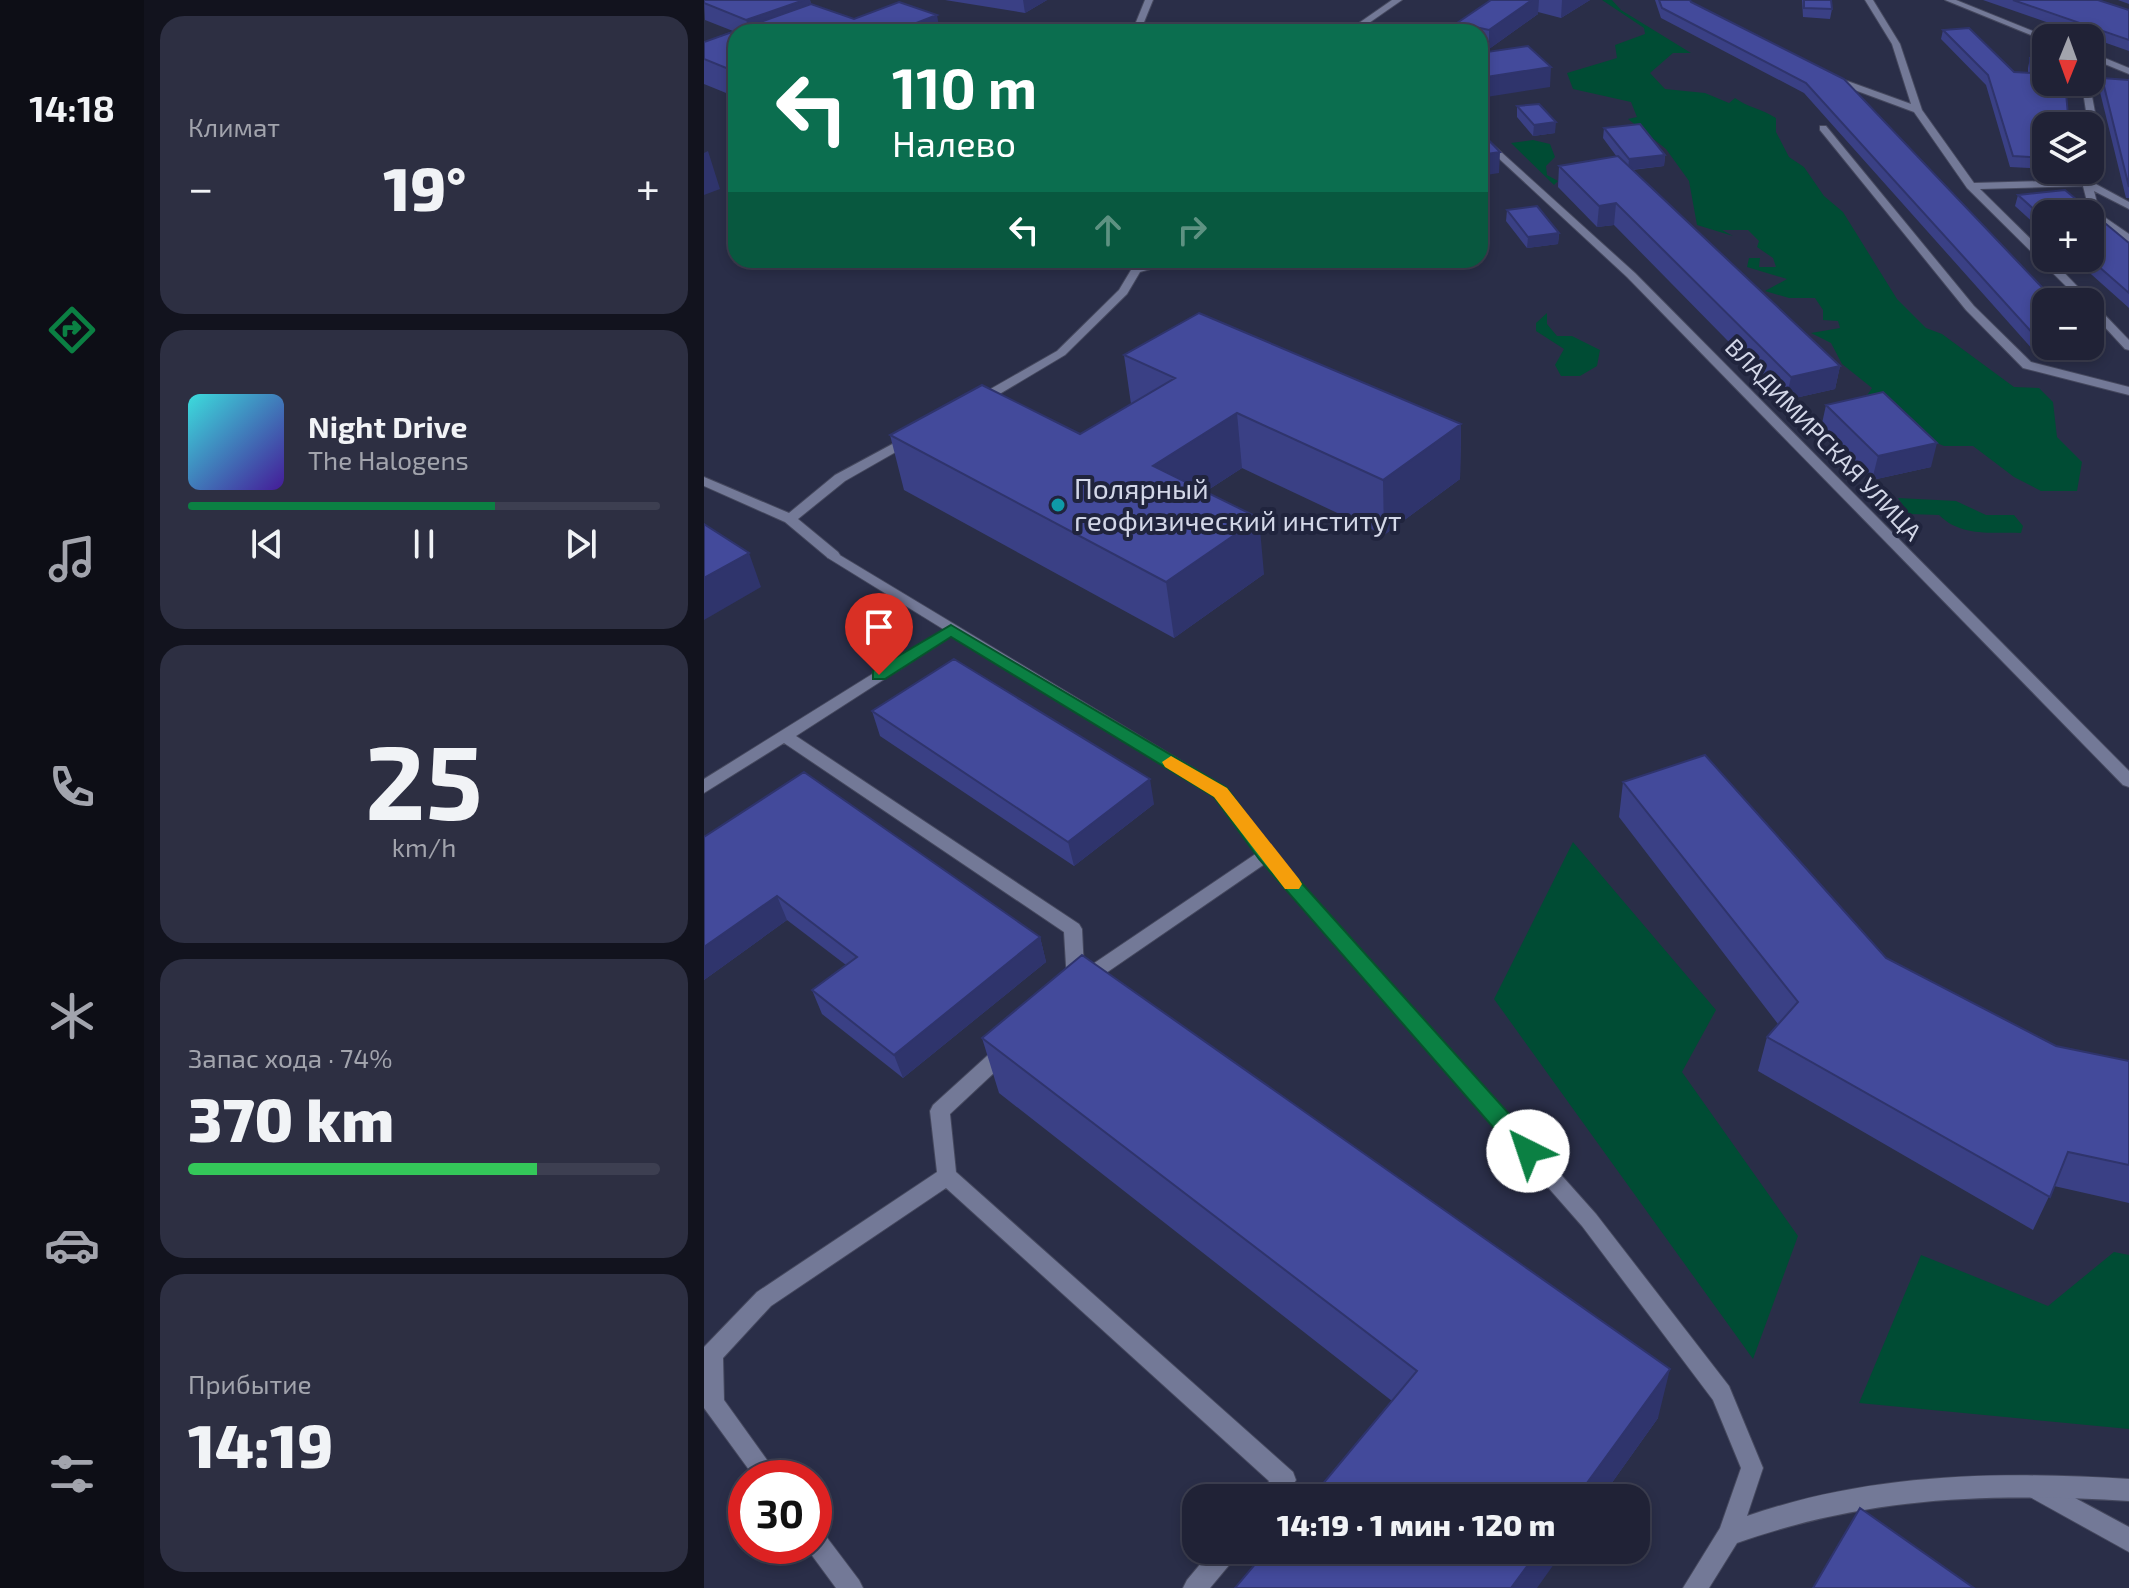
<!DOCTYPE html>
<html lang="ru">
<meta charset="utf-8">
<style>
:root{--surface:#202236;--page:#2d2f42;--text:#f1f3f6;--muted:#a2a4ad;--line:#3d3f51;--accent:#0b8043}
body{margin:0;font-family:"Exo 2",sans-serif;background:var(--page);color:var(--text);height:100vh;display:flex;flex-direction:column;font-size:30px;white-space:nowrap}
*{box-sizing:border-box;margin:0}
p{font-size:26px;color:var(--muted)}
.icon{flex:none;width:44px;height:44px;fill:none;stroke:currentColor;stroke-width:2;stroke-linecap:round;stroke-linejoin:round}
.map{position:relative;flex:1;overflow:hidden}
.side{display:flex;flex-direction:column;gap:16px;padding:16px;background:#12131e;width:560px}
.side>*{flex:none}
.guide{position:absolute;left:24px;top:24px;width:760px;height:244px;border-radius:24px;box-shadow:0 4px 12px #0003,0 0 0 2px var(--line);background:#0b6e4f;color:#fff;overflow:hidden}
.needle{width:52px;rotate:181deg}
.tools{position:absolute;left:1328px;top:24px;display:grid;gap:16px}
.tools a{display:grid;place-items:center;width:72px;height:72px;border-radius:16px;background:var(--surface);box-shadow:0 4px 12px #0003,0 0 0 2px var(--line);font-size:40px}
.speed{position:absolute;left:24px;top:1460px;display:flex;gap:16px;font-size:40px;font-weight:700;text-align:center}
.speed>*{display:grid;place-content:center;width:104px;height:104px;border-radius:50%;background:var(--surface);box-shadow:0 4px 12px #0003,0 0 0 2px var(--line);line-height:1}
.speed .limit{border:12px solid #d22;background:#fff;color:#111}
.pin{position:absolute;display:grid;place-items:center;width:68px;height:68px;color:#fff;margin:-82px -34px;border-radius:50% 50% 50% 0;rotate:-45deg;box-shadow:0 0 8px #0007}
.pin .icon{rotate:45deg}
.me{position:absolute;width:88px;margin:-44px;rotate:319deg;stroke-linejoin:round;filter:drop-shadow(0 0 6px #0008)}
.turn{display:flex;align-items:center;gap:28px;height:168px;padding:0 32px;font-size:36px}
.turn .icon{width:104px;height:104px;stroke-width:2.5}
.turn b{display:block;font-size:56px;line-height:68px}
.lanes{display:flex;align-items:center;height:76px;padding:0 32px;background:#0003;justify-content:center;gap:40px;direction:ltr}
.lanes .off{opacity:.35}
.big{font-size:60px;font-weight:800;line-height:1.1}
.side .card{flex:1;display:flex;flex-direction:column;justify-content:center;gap:12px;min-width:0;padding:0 28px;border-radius:24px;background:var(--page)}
.side .dial{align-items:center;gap:0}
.dial b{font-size:104px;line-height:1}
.song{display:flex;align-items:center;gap:24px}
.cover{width:96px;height:96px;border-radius:12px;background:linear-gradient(135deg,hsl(180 70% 55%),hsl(260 70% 35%))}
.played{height:8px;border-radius:4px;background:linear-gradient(90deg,var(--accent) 65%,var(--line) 65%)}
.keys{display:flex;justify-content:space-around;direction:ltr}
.heat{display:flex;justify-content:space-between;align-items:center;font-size:44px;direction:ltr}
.charge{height:12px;border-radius:6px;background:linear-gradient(90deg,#34c759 74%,var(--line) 0)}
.trip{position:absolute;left:478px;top:1484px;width:468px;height:80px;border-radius:24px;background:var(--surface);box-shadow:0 4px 12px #0003,0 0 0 2px var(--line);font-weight:800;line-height:80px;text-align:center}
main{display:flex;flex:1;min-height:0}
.dock{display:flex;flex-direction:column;width:144px;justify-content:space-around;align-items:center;background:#0d0e16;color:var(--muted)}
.dock .icon{width:56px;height:56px}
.dock .on{color:var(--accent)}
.dock b{font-size:36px;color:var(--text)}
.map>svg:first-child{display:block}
</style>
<main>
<nav class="dock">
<b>14:18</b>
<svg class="icon on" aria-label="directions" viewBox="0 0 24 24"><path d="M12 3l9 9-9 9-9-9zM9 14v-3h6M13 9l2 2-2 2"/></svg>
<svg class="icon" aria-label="music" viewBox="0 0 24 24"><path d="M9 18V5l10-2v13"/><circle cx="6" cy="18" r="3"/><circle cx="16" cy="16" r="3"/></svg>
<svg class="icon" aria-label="phone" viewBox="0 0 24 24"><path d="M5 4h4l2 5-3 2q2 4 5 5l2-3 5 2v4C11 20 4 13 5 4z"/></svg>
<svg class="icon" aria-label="climate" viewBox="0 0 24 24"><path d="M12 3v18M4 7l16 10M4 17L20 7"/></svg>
<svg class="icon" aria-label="car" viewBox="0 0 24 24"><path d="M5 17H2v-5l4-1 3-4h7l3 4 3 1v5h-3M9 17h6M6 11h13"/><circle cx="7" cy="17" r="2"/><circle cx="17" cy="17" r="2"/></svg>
<svg class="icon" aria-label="filters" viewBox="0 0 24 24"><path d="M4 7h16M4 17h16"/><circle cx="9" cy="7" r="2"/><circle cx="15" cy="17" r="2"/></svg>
</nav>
<section class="side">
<div class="card"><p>Климат</p>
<div class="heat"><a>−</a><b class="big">19°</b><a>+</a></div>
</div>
<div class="card">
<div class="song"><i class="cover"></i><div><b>Night Drive</b><p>The Halogens</p></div></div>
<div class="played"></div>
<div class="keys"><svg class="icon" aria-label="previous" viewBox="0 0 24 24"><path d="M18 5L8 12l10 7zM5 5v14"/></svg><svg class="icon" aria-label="pause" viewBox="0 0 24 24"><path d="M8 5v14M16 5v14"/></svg><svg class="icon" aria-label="next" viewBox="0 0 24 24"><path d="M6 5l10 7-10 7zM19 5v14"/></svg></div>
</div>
<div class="card dial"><b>25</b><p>km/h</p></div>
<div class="card"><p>Запас хода · 74%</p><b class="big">370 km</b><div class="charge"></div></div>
<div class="card"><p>Прибытие</p><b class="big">14:19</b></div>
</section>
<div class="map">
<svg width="1425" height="1588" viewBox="0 0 1425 1588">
<rect width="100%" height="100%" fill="#2a2e48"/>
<path fill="#004c34" d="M898,0H908L917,10L987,53H969L946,73L961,89L1001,93L1025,103L1031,98C1043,107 1058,109 1072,118V132L1085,157L1100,167L1120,196L1139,212L1193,299L1222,328L1238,334L1310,387L1335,388L1349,402L1353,437L1378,462L1373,491H1337L1310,477L1269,446H1240L1216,436L1208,419L1189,427L1160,400L1168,388L1138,364L1127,343L1107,333L1136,328L1134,321L1119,320V310L1111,298H1085L1061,291L1083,279L1043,267L1045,258H1056L1055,267H1072L1069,258L1053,247L1055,241L1044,230H1018L1029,236L993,225L985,181L962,149L924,119L933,117L927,102L869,89L863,73L913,58L911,45L941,34L940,28Z
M829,140L846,144L851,157L842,166L843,175L854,181L850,185L807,143Z
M843,313V324L853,336H868L896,350L893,366L876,376H857L851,365L860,349L832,331V323Z
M1194,498L1252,501L1282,515H1310L1319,526L1317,533C1287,532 1257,537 1235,515L1205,514Z
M869,842L1012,1010L978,1072L1094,1236L1049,1359L790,999Z
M1410,1252L1425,1255V1429L1155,1403L1217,1255L1344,1306Z"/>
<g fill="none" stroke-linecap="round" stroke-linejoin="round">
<defs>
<path id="service" d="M441,0H449L436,32H428Z
M688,0H698L652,32H642Z
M1161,0H1169L1196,44L1218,110L1270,183L1379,180L1382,170H1386L1388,150L1380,98L1388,96L1398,150L1388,182L1425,202V209L1390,191L1396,214L1425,234V242L1387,217L1379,186L1276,189L1342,254V258H1346L1425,340V350L1421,349L1386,311V302H1378L1263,188L1210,112L1129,82V78H1135L1207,104L1188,44Z
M1241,0H1252L1346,38L1339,40Z
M1386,52L1425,68V74L1386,58Z
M1116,126H1122L1270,306L1327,362L1425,387V395L1319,368L1262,310L1116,130Z
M433,260H443L441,264L459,260H478L436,272L423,294L361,355L277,405H269V399L353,351L415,290Z
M207,434L213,438L211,441L141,481L94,519L134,552L136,555L134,558H124L81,522L0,486V477L85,513L131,475Z
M247,625L252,627L254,630L252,633L92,736L375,924L378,929L380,970L556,851H568L570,855L568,859L386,984L372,989L366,987L363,982L360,932L80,743L0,793V779Z
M301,1043L308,1046L310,1051L308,1056L246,1114L252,1172L589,1472L592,1480L581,1498H555L565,1481L242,1188L67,1306L19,1358L20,1400L76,1478H51L0,1408V1347L53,1292L233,1172L226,1111L229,1105L294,1046Z
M1332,1477L1425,1527V1552L1324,1496L1321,1488L1324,1480Z
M110,1527L118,1531L155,1580L159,1588H132L101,1546H110Z
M508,1550H535L531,1558L506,1588H479L483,1580Z"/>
<path id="minor" d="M776,133L931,273L1425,771V787L1419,785L923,277L776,141Z
M129,551L522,788L568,851L892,1214L1025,1386L1059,1468L1043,1516C1168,1473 1294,1471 1425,1479V1501C1285,1493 1167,1496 1033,1543L1005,1588H979L1016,1528L1037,1468L1009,1400L878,1226L556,859L510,796L124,558L122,555Z"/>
</defs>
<use href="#service" stroke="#45485e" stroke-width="2"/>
<use href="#minor" stroke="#45485e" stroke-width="2"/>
<use href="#service" fill="#737997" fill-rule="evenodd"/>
<use href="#minor" fill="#737997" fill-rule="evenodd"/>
</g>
<path fill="#3a4085" d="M0,0H106L107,4L150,19L233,15L32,32V97L0,84V42L29,31L1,20Z
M241,0H343L321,13Z
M787,0H886L857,18L834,12V14L785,49L776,47V32H753V23Z
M951,0H986L987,2L1140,79L1342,346H1386V338L1392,344L1388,356L1339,361L1100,93L957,18Z
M1098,0H1127L1128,9L1126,19L1099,17Z
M1279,0H1394L1425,10V51Z
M1414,0H1425V4Z
M1239,30L1310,72L1324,73V68L1326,58L1342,126V169L1306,167L1282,85L1237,39Z
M1398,78L1425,80V198H1422L1395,88Z
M813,106L851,133L829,136L813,117Z
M900,128L961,155L960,166L928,170L1136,366L1131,389L1082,400L910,225L893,227L854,187L855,166L913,157L899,138Z
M1314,195L1425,243V308L1369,258H1386L1342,214V234L1311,206Z
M803,210L855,233L854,244L823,248L802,221Z
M420,355L757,424L756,479L680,535L538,468L501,492L560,574L470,638L200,490L186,435L376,434L427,404Z
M1122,405L1227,467L1168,480L1117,428Z
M168,711L450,804L370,866L176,736Z
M919,782L1182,958L1352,1046L1425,1061V1203L1350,1186L1329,1230L1054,1071L1063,1037L1074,1024L915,817Z
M0,837L336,937L342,962L199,1078L118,1014L108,990L142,965L83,920L0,980Z
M278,1038L954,1418L897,1498H607L688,1401L295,1093Z"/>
<path fill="#2f346c" d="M100,0H106L110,17L46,32L42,20Z
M319,0H343L321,13Z
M828,0H835L834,14L785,49V30Z
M858,0H886L857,18Z
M233,15L236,32H189Z
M847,67L846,87L776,98V78Z
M852,122L851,133L829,136L830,125Z
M4,151L16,189L0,195V153Z
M796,152L795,173L776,176V155Z
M961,155L960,166L924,170L925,159Z
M912,203L910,225L893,227L895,206Z
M855,233L854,244L823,248L824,237Z
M1136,366L1131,389L1082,400L1087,377Z
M533,413L538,468L456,521L449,466Z
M757,424L756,479L680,535L679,480Z
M1233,443L1227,467L1168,480L1174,456Z
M555,518L560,574L470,638L462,582Z
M45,553L57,587L0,620V578Z
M446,779L450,804L370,866L364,842Z
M73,896L83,920L0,980V947Z
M336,937L342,962L199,1078L190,1055Z
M966,1369L954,1418L897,1498H872Z
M835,1550H860L833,1588H807Z"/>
<path fill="#434a9b" stroke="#2f346c" stroke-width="2" d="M0,0H100L42,20L0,3Z
M787,0H828L785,30L753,23Z
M955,0H986L987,2L1140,79L1352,302H1342V346H1373L1343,349L1102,83L958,8Z
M1100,0H1127L1128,9L1100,8Z
M1309,0H1394L1425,10V40Z
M195,2L233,15L189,32H32V72L0,59V42L107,4L150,19Z
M1265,28L1310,72L1327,73L1326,58L1342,59V82H1361L1365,126H1342V158L1309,156L1284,75L1239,30Z
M824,46L847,67L776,78V53Z
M1398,78L1425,80V187Z
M835,104L852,122L830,125L813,106Z
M936,124L961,155L925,159L900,128Z
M776,131L796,152L776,155Z
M914,156L1136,366L1087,377L912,203L895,206L855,166Z
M1361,190L1425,243V293L1385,258L1386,214H1342V220L1314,195Z
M833,206L855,233L824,237L803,210Z
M495,313L757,424L679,480L533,413L449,466L555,518L462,582L186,435L278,385L376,434L471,378L420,355Z
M1179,392L1233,443L1174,456L1122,405Z
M0,524L45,553L0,578Z
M250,659L446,779L364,842L168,711Z
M1001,755L1182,958L1352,1046L1425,1061V1165L1364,1152L1346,1197L1063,1037L1094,1002L919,782Z
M100,772L336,937L190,1055L108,990L153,957L73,896L0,947V837Z
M378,955L966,1369L872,1498H607L713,1371L278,1038Z
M1156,1508L1270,1588H1109Z
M563,1550H835L807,1588H531Z"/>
<path fill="#0b8043" stroke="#07532c" stroke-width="2" d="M247,625L523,788L568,850L832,1144L835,1151L832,1158H816L555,859L510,797L247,637L181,679H169V671Z"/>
<path fill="#f59e0b" d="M467,756L523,788L595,879L598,884L595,889H581L510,797L461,767L458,762Z"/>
<circle fill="#0f9aa8" stroke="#20243d" stroke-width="3" cx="354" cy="505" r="8"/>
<g text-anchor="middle" stroke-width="8" stroke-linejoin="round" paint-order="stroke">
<g font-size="24" fill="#d3d7e8" stroke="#20243d">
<text transform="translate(1119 440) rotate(46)" y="8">ВЛАДИМИРСКАЯ УЛИЦА</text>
</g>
<g font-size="28" fill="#d3d7e8" stroke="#20243d" text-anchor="start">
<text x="370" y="499">Полярный<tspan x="370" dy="32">геофизический институт</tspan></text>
</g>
</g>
</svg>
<div class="tools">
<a><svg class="needle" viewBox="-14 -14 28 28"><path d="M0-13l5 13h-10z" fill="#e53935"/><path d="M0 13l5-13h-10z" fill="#a2a4ad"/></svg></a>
<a><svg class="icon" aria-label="layers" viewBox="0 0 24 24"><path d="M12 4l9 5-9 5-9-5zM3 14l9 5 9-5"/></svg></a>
<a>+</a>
<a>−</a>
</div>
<div class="speed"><div class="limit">30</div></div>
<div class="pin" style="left:175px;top:675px;background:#d93025"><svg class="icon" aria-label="arrive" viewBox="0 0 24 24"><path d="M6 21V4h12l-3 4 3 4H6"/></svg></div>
<svg class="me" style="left:824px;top:1151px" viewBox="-20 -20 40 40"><circle r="19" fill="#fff"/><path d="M0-13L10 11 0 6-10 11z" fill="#0b8043"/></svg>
<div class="trip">14:19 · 1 мин · 120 m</div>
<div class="guide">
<div class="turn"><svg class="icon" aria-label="left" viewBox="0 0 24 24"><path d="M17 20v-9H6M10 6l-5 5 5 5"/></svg><div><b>110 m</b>Налево</div></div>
<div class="lanes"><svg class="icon" aria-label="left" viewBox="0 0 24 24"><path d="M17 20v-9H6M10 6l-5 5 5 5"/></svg><svg class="icon off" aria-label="ahead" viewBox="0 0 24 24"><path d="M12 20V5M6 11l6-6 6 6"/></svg><svg class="icon off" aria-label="right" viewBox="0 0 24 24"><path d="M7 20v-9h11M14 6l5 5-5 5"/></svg></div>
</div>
</div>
</main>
